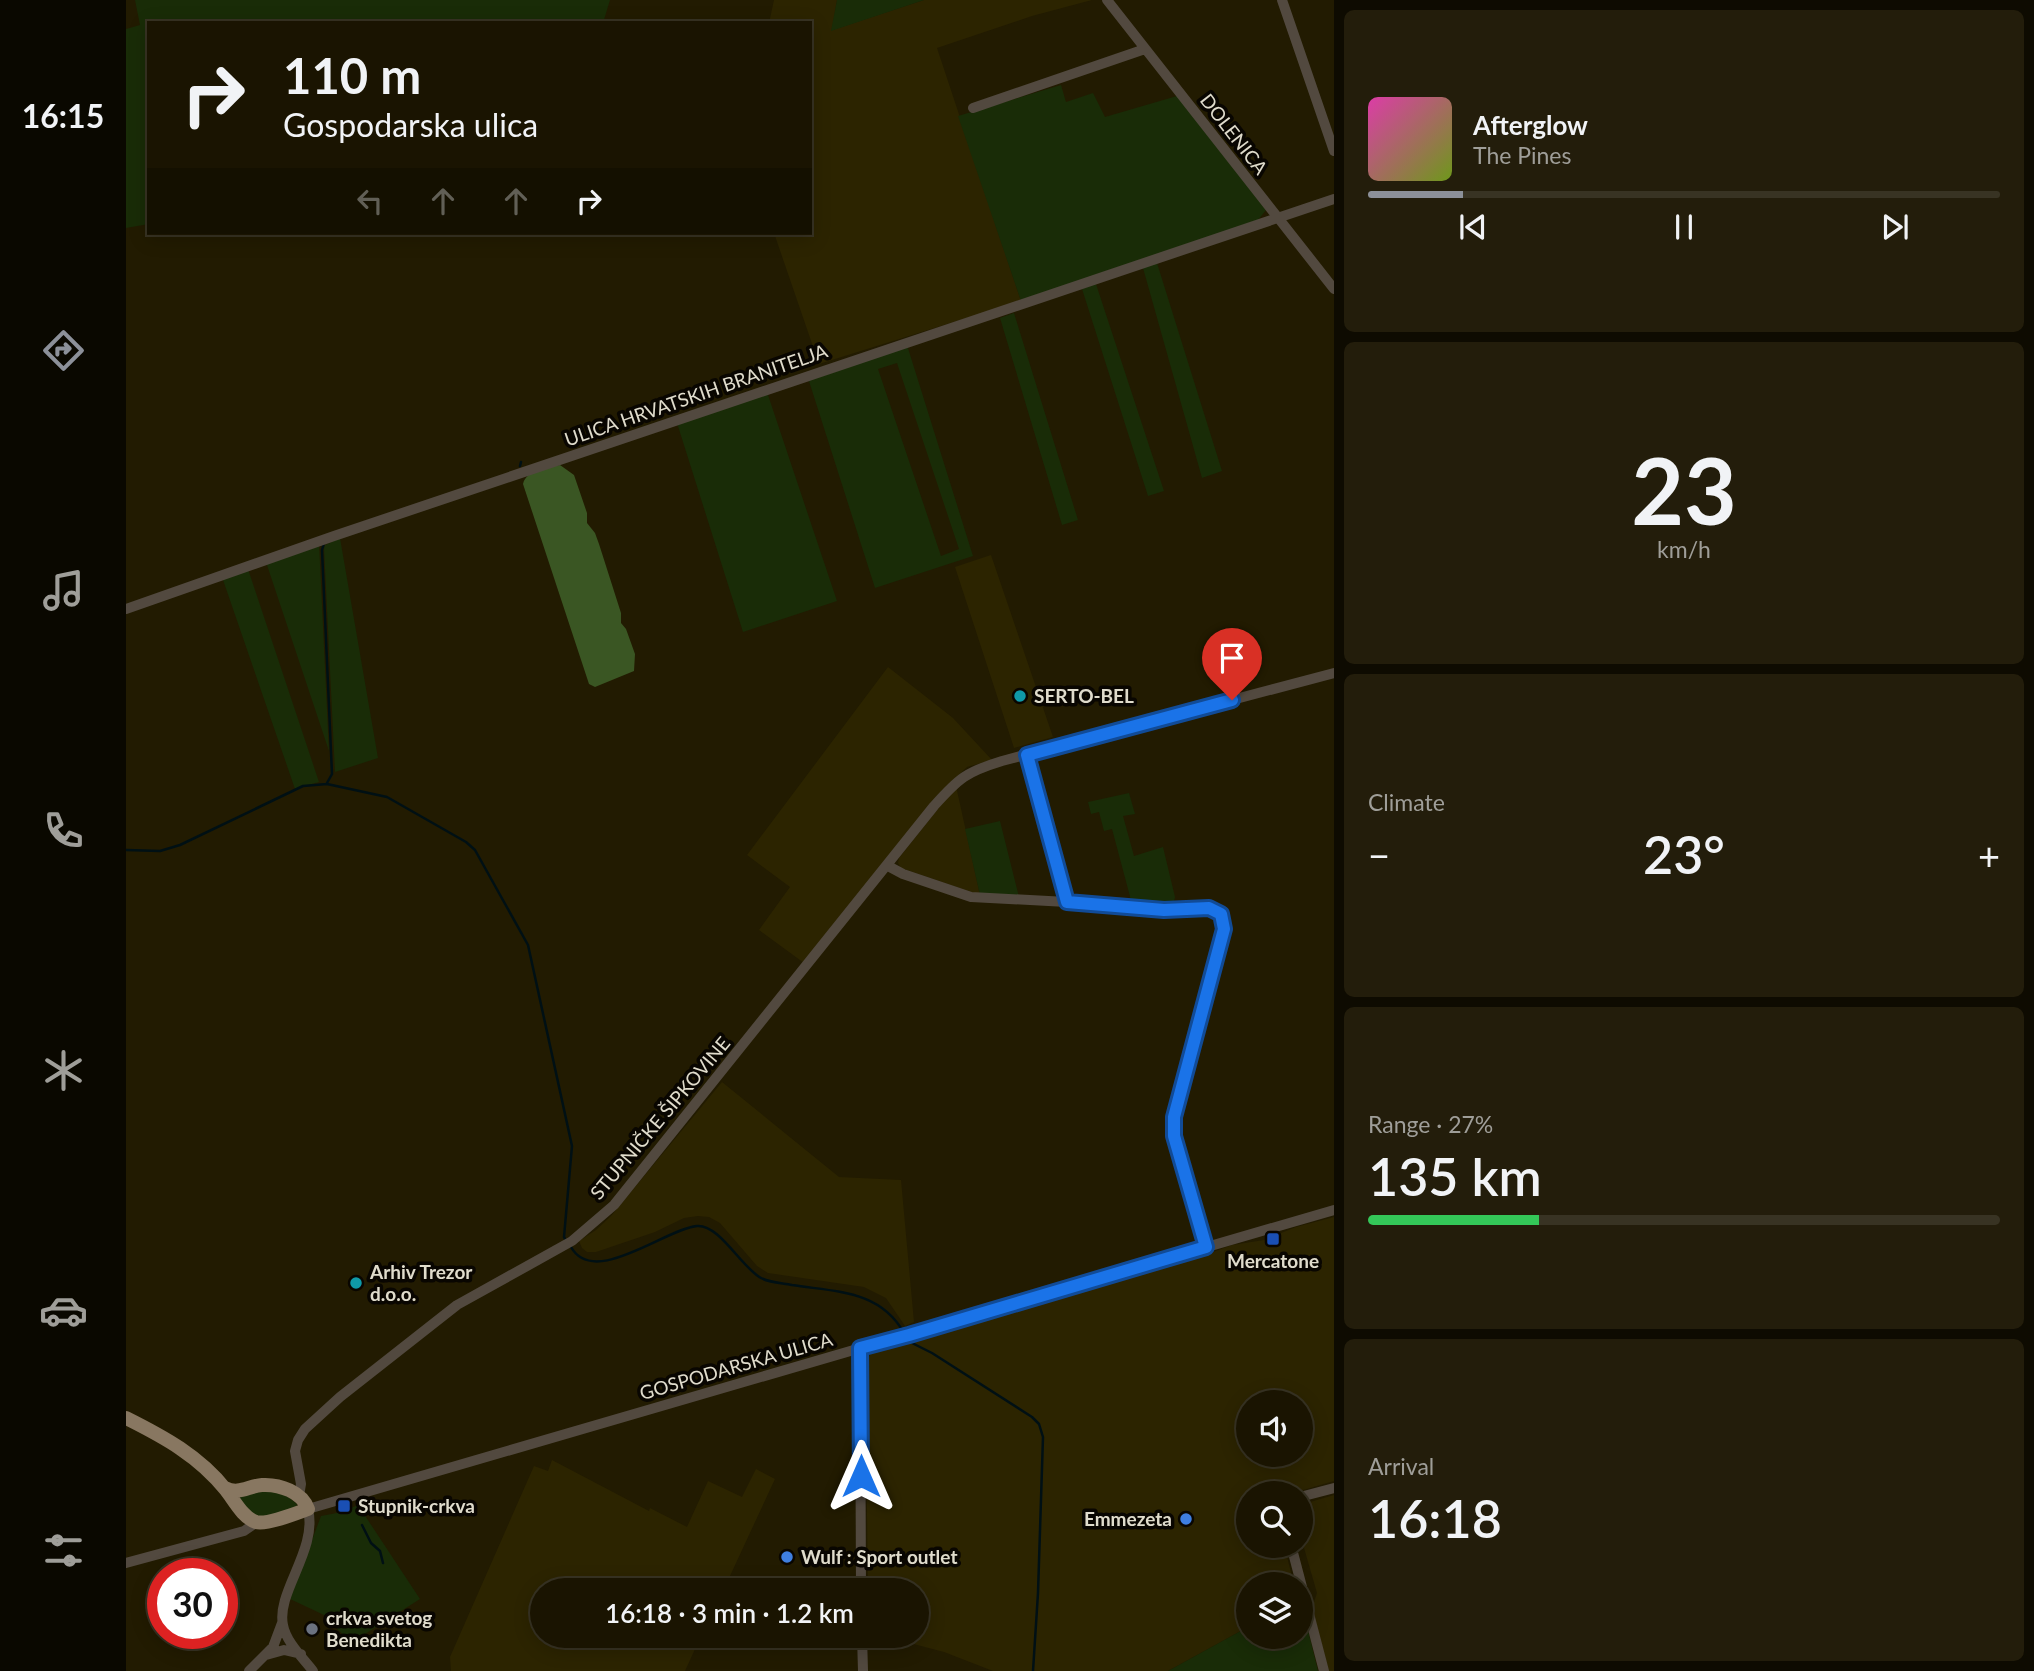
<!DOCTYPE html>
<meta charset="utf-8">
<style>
:root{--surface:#1a1401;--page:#231d0b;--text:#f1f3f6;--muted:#9f9e99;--line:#383323;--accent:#8c9099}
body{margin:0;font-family:Lato,sans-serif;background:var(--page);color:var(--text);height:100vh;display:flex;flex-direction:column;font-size:26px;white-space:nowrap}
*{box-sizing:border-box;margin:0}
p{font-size:23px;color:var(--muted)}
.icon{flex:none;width:38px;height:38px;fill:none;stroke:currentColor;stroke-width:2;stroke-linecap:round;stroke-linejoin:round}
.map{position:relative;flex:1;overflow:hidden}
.sheet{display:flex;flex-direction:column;gap:10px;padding:10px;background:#0e0b01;width:700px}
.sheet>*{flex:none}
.guide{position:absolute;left:21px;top:21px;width:665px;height:214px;border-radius:0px;box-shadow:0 4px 18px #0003,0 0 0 2px var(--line);background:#1a1401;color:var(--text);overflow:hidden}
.fabs{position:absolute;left:1110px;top:1390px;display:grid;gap:14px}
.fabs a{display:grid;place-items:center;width:77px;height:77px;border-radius:50%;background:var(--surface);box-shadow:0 4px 18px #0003,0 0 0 2px var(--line);font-size:35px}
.speed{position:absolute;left:21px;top:1558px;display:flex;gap:14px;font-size:35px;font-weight:700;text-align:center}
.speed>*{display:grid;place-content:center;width:91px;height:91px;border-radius:50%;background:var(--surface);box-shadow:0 4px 18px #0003,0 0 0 2px var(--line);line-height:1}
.speed .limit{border:10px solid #d22;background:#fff;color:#111}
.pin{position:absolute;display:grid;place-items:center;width:60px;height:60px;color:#fff;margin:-72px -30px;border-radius:50% 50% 50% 0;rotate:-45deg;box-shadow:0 0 7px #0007}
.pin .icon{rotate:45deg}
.me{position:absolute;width:77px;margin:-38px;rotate:0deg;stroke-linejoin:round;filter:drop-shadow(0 0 5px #0008)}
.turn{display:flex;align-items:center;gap:24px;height:147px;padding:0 21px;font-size:32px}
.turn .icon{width:91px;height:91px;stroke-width:2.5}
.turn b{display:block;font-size:49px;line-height:60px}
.lanes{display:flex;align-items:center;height:66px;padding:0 21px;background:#0003;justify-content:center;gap:35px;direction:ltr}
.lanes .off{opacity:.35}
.big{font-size:52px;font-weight:600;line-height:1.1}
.sheet .widget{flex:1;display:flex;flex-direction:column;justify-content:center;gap:10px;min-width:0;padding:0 24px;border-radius:10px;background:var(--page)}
.sheet .dial{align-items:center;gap:0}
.dial b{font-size:91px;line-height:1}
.song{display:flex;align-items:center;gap:21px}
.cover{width:84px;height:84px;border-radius:10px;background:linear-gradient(135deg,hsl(320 70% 55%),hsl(80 70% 35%))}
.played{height:7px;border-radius:4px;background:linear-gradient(90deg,var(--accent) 15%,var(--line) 15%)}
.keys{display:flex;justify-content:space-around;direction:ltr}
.heat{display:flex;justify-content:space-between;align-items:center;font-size:38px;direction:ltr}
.charge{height:10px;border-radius:5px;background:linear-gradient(90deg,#34c759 27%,var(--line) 0)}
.trip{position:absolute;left:404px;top:1578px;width:399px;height:70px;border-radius:35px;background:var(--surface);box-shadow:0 4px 18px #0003,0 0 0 2px var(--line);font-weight:600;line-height:70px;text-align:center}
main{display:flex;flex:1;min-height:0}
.menu{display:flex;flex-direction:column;width:126px;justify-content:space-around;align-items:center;background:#0a0800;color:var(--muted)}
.menu .icon{width:49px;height:49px}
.menu .selected{color:var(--accent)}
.menu b{font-size:32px;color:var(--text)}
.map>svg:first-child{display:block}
</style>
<main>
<nav class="menu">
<b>16:15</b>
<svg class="icon selected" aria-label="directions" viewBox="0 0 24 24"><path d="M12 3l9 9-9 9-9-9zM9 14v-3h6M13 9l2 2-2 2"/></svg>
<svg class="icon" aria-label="music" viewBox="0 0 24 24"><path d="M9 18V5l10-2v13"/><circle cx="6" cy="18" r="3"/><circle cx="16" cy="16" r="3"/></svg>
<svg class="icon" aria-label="phone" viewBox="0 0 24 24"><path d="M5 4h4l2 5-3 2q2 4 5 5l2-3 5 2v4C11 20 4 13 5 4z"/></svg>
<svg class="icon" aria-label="climate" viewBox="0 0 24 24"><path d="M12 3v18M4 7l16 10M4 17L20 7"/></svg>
<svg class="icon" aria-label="car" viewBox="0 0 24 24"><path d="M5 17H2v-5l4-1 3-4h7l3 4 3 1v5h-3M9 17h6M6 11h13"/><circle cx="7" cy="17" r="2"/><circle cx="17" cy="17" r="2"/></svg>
<svg class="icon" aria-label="filters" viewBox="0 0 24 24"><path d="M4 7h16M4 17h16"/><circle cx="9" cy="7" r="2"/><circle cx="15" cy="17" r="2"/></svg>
</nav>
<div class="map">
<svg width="1208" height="1671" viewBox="0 0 1208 1671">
<rect width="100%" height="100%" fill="#221b01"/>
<path fill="#2c2400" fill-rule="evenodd" d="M648,0H711L706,30L798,0H966L906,16L811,48L895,301L693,364L648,233H684V23H643Z
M865,555L927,737L888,748L829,567Z
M762,667L827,718L866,760L841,767L814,793L678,963L633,930L664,887L621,855Z
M830,786L854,895L775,868L772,863L773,858Z
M596,1082L713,1177L775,1180L788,1322L779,1326L760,1298L738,1287L642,1273L631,1266L594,1223L583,1217L572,1216L558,1218L529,1232L470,1252H461L456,1248L453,1241L470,1230L485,1216Z
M1208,1217V1481L1167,1493H1122V1545H1158L1168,1584H1122V1627L1042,1671H867L818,1652L757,1636H791V1591H742L739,1363L746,1352L967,1285L1068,1259L1106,1245L1138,1240L1170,1227ZM1122,1402H1174V1454H1122Z
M426,1460L523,1511L524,1508L561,1527L582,1481L616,1497L630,1469L649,1479L597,1591H416V1636H575L559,1671H325L324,1657L408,1466L422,1471Z
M1208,1495V1671H1203L1186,1608L1191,1593L1174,1534V1505Z"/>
<path fill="#192c07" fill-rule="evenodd" d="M9,0H484L477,23H23V224L0,228V29L14,25Z
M711,0H798L705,31Z
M935,85L940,102L967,93L979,117L1051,96L1140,210L1132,220L895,301L832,116Z
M1031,263L1096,471L1076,478L1017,268Z
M970,284L1038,491L1022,496L956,289Z
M888,313L952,520L936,525L874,318Z
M781,345L847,556L749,588L682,378ZM771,363L833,549L815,556L752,369Z
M641,392L711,601L617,632L551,423Z
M214,538L252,758L209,772L198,548L199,545Z
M193,543L203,751L140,562Z
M122,569L193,782L169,789L96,577Z
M1003,793L1009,814L997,816L1008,856L1037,847L1049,897L1047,906L1006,904L986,829L978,831L973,812L965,814L962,802Z
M874,821L893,897L854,895L839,829Z
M133,1490L157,1493L171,1504L170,1507L144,1517H128L113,1500L115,1496Z
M232,1505L294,1599L225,1643L198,1615L164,1599L195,1516L216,1512Z
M1174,1598L1192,1671H1042L1122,1627V1636H1174Z"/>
<path fill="#3a5623" d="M434,465L448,475L461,513V523L469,533L473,544L495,613V623L500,629L509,654L508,671L469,687L463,684L397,484C401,469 421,468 434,465Z"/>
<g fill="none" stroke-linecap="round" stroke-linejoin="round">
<path stroke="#001014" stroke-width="2.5" d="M394,466L395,462
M198,543L196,550L206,774L201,783
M0,850L34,851L54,845L177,786L201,784L261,797L340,842L349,850L402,945L446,1146L438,1237L441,1242
M445,1247C468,1288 539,1229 571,1226C593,1224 615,1267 635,1278C644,1283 657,1283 666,1285C710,1292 754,1290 778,1333
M782,1338L786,1343L806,1353L906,1417L913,1424L917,1437L912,1593L907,1671
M236,1525L245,1543L254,1551L257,1563"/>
<path stroke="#52493f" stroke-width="10" d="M981,0L1208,289
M1156,0L1208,151
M847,108L1019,49
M0,609L208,536L1208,199
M762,866L777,874L845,897L941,902L901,755
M941,902L1038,910L1083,908L1095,914L1098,929L1048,1117V1136L1080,1247
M734,1348L735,1591
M173,1496L175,1484L169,1451L172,1440L179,1429L214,1397L331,1305L446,1241L488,1205L808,806C833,778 840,772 876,761L1208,673
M1174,1497L1208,1488
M1165,1545L1198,1671
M0,1563L118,1531L131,1522
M736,1636L737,1671
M140,1655L158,1650L175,1654
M123,1671L147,1647L156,1623
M187,1671C177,1658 160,1642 157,1625C150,1592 192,1550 182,1509L1208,1210"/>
<path stroke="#887761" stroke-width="14" d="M0,1418C38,1437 73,1456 100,1490C108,1500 117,1518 130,1522C141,1525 171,1513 182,1509C176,1492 154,1484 136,1485C122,1486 113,1495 99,1488"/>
</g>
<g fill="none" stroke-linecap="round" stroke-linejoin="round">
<defs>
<path id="route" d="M735,1476L734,1348L783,1335L1080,1247L1048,1136V1117L1098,929L1095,914L1083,908L1038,910L941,902L901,755L1106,700"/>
</defs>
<use href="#route" stroke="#114b97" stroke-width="18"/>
<use href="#route" stroke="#1a73e8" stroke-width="12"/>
</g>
<g fill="#0f9aa8" stroke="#090601" stroke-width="2.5">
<circle cx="894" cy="696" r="7"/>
<circle cx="230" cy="1283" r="7"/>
</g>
<g fill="#1a4fb4" stroke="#090601" stroke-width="2.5">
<rect x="1140" y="1232" width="14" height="14" rx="3.5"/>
<rect x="211" y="1499" width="14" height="14" rx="3.5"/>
</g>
<g fill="#3f7fe0" stroke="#090601" stroke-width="2.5">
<circle cx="1060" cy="1519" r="7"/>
<circle cx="661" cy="1557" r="7"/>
</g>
<circle fill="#6b7280" stroke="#090601" stroke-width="2.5" cx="186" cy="1629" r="7"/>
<g text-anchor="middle" stroke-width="7" stroke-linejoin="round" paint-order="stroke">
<g font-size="19" fill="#e0dccc" stroke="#090601">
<text transform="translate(1108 134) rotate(52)" y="7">DOLENICA</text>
<text transform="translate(570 395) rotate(-19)" y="7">ULICA HRVATSKIH BRANITELJA</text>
<text transform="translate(534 1118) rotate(-50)" y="7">STUPNIČKE ŠIPKOVINE</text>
<text transform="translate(610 1366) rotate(-16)" y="7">GOSPODARSKA ULICA</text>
</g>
<g font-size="19" font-weight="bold" fill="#e0dccc" stroke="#090601" text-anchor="start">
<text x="908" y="703">SERTO-BEL</text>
<text x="1147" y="1268" text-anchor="middle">Mercatone</text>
<text x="244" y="1279">Arhiv Trezor<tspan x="244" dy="22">d.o.o.</tspan></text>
<text x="232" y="1513">Stupnik-crkva</text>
<text x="1046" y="1526" text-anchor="end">Emmezeta</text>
<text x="675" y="1564">Wulf : Sport outlet</text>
<text x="200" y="1625">crkva svetog<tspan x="200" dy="22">Benedikta</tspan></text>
</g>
</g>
</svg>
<div class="fabs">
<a><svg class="icon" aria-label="sound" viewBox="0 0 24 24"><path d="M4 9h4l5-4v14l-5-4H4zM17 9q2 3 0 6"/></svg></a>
<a><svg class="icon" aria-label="search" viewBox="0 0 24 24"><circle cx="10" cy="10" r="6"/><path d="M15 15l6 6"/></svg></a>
<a><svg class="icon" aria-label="layers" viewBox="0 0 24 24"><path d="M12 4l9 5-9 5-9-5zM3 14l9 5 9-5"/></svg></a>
</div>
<div class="speed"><div class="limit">30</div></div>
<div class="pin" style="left:1106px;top:700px;background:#d93025"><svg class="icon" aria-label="arrive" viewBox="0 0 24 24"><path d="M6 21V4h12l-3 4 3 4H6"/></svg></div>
<svg class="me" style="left:735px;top:1476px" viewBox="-20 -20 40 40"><path d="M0-17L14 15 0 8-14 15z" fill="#1a73e8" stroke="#fff" stroke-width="4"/></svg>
<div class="trip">16:18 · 3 min · 1.2 km</div>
<div class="guide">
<div class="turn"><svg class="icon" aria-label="right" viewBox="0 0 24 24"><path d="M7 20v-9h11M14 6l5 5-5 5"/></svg><div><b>110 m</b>Gospodarska ulica</div></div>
<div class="lanes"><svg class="icon off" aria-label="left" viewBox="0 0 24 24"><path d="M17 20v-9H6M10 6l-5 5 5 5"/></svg><svg class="icon off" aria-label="ahead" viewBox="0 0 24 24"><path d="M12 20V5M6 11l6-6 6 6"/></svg><svg class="icon off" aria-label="ahead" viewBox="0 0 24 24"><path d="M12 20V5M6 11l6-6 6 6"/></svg><svg class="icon" aria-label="right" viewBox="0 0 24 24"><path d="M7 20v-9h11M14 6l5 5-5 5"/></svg></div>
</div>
</div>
<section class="sheet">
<div class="widget">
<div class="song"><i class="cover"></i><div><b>Afterglow</b><p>The Pines</p></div></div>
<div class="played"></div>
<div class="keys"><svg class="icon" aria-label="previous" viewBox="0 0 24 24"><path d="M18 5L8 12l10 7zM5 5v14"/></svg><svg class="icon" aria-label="pause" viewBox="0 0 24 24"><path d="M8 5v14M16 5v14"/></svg><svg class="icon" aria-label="next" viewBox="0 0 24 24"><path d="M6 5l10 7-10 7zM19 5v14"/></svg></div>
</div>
<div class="widget dial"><b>23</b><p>km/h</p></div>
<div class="widget"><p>Climate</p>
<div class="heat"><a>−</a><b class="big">23°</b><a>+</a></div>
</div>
<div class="widget"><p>Range · 27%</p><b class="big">135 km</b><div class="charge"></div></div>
<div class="widget"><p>Arrival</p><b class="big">16:18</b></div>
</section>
</main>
